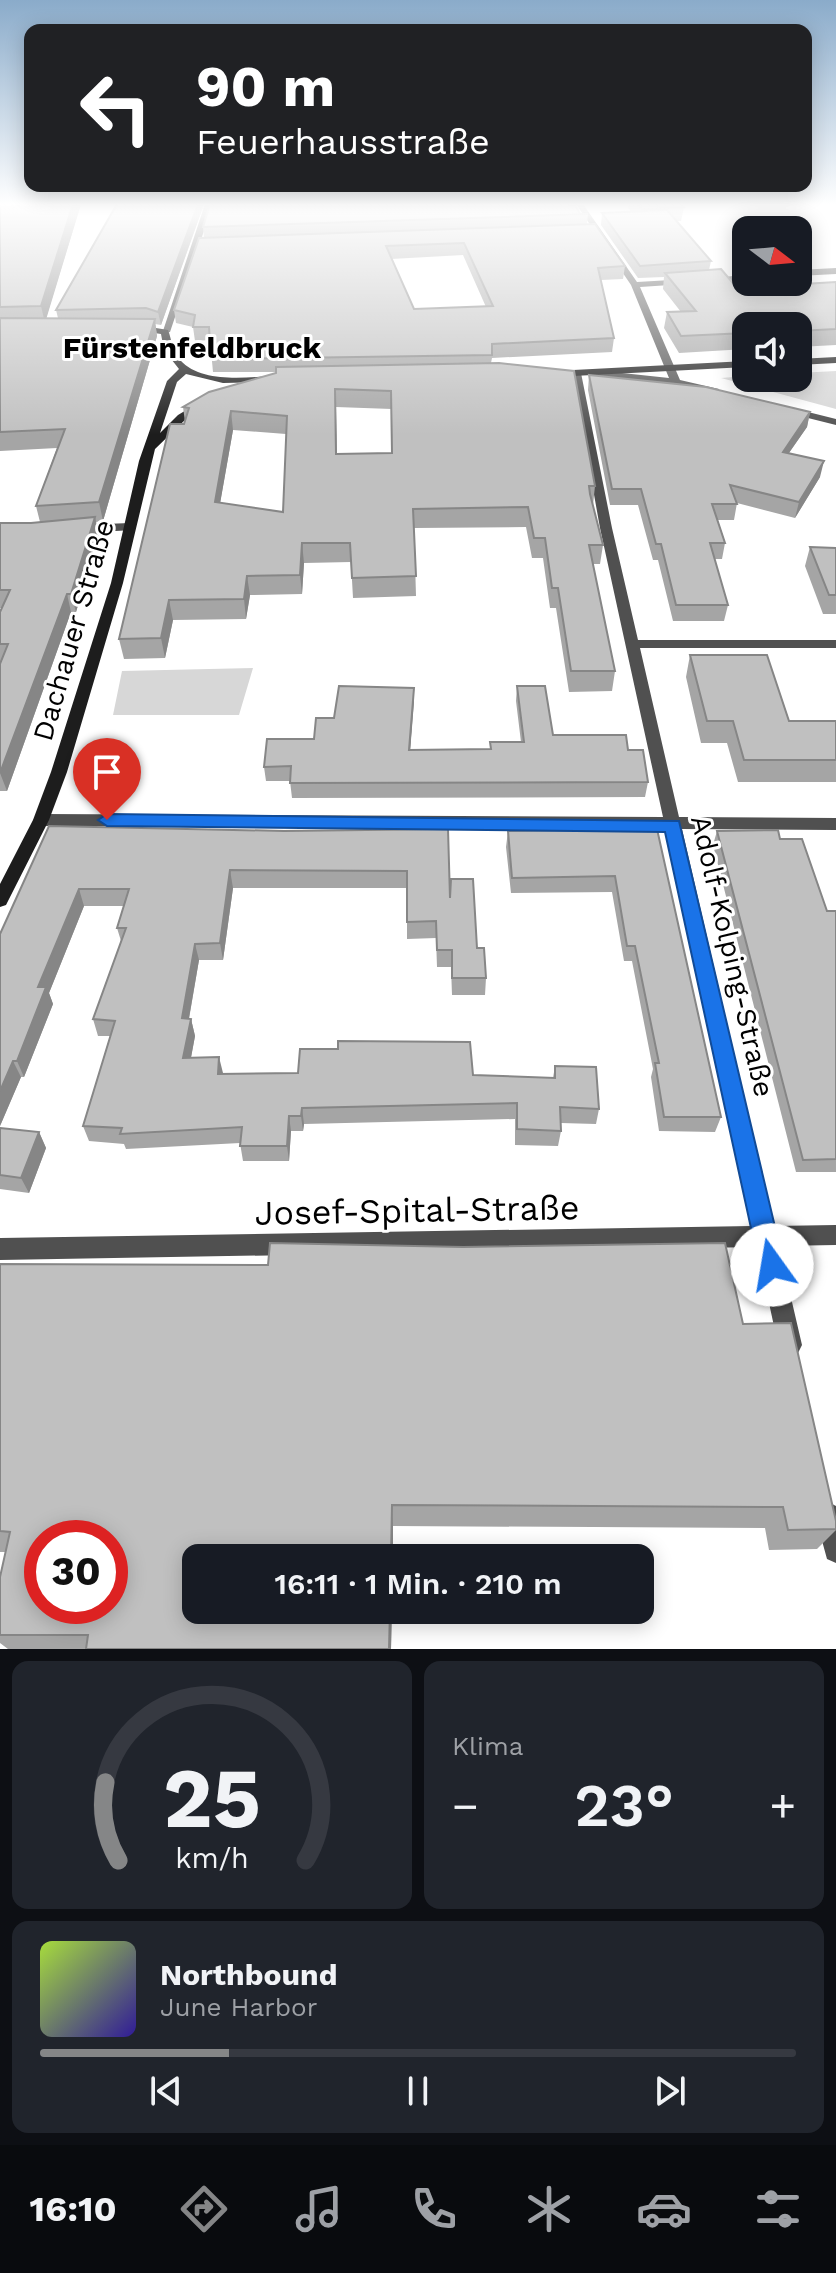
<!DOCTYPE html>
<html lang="de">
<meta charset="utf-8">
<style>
:root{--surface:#171b24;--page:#20242c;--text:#f1f3f6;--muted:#9ea1a6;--line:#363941;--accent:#858687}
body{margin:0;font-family:"Work Sans",sans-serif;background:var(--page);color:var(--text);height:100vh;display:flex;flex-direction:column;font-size:30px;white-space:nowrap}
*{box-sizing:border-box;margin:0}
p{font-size:26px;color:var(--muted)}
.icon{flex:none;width:44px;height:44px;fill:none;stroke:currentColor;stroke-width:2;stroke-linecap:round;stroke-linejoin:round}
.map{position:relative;height:1649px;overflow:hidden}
.side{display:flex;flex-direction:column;gap:12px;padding:12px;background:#0d0f14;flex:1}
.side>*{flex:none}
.top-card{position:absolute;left:24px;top:24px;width:788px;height:168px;border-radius:16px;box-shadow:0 4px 20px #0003;background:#202124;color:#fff;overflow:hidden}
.needle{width:52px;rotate:106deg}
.buttons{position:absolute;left:732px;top:216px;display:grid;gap:16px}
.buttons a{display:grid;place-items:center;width:80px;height:80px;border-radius:16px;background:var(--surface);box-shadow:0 4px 20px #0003;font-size:40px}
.speed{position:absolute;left:24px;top:1520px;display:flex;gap:16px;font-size:40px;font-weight:700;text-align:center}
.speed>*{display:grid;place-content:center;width:104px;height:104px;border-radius:50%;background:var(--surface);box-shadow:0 4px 20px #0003;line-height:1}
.speed .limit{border:12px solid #d22;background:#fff;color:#111}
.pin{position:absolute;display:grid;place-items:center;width:68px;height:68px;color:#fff;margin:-82px -34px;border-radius:50% 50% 50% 0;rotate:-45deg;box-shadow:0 0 8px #0007}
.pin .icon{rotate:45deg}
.me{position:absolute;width:88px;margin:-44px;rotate:347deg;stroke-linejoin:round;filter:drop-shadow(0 0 6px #0008)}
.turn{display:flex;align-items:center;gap:28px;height:168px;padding:0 40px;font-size:36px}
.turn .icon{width:104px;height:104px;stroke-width:2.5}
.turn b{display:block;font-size:56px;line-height:68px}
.big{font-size:60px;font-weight:600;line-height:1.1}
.side .widget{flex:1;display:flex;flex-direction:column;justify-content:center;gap:12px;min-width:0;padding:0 28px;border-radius:16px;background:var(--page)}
.side .dial{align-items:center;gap:0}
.dial svg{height:208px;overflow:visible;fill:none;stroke:var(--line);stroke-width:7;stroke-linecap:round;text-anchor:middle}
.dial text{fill:var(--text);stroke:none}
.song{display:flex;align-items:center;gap:24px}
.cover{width:96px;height:96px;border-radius:12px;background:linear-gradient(135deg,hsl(80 70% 55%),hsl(250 70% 35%))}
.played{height:8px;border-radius:4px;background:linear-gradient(90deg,var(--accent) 25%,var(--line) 25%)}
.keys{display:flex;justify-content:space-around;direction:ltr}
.heat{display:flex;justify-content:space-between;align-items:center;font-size:44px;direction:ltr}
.side .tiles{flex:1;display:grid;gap:12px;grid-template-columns:1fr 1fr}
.widget:last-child{grid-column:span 2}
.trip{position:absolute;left:182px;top:1544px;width:472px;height:80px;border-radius:16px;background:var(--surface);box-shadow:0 4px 20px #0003;font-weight:600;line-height:80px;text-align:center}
.dock{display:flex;height:128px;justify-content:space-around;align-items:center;background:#090b0e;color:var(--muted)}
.dock .icon{width:56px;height:56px}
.dock .selected{color:var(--accent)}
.dock b{font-size:36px;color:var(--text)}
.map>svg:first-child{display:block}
</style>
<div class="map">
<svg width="836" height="1649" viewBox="0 0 836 1649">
<rect width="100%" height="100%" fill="#fff"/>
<path fill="#d7d7d7" d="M836,371V409L721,378L746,376V378H798V373Z
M253,668L239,715H113L122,671Z"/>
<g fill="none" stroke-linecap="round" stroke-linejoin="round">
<path fill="#505050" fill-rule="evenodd" d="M205,204H213L170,332L162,334Z
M576,204H583L637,282L688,279L689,281L685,284L640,287L680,380L719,389V393L676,385L590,375V371L594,370L669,378L631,285Z
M836,268V274L798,276V270Z
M746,274V280L709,283L705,280Z
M572,371L581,373L612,528L638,640H836V648H640L679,817L836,818V830L682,829L774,1226L836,1225V1245L779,1246L802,1345L798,1353L790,1357L782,1353L778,1345L757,1247L0,1260V1238L752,1226L666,829L41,826L33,820L41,814L663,817L600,528Z
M788,407L836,419V425L784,412L783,410Z
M130,523L134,524V530L79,533L73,529L79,525Z
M828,1502L836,1506V1563L827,1559L815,1515L819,1506Z"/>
<path fill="#1d1d1d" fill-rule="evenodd" d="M138,325L168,330C172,340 172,352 180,360C202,384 246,377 275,376L280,379L275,382L223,383L186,374L177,382L160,433L178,415L198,403L207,405L186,419L155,449L123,583L67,772L49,820L6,905L0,907V884L33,820L51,772L111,583L139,461L167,381L179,369L164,350L161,334L135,330V326Z
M836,357V363L798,365V359Z
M746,361V367L554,377L549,374L554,371Z"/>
</g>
<path fill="#a5a5a5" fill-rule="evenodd" d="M0,204H18L17,207L21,204H81L46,318H58L56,310L117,204H204L161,325L155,324L157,336L103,521L96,522L99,535L76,612H71L7,791H0V612L2,608H0V523L40,522L36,506L57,448L0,451Z
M626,204H681L684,207L681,221H676L711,261L709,270L737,288L836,282V345L798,347V326H746V349L679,353L664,328L667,312H681L663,289L664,277L638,278L601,225L602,213L631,212Z
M588,214L587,224L625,266L623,279L601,280L614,338L612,352L492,358L491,363L595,486L593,505L603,545L600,564H593L615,671L612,691L569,692L556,608H550L543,558H532L526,527L414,528L416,596L353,598L351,562L304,563L302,594L250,595L246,619L173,620L165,658L124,659L119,639L185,422L183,407L276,373V372H213L210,340L195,341L193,327L176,323L174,310L204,238L203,227ZM463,255L486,307L414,309L391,259ZM336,407L392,409V453L337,454ZM233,430L286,434L283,512L220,503Z
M589,375L810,412L807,427L789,453L820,477L795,518L737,503L734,520H717L725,543L722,559H714L728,605L724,621H673L658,560H653L638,505H610L588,390Z
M810,547L836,548V614H823L805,566Z
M690,655L789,721H836V782H738L727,743H701L686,677Z
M517,686L553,735L628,750L648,782L645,797L292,798L290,781H266L264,767L314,739L334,718L414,688L410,750L490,749V742H521L516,701Z
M49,826L284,831L448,829L450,898L477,948L486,978L485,995H452L451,967H437L436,938L407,939V888H233L223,960H199L189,1019H191L195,1036L191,1057L223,1074L473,1075L553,1078L555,1066L599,1109L596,1124L561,1123V1131L558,1146L515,1145V1119L304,1124L303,1131H291L289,1161H243L240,1143L126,1149L124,1144L89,1141L83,1126L110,1036H98L93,1019L121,941L117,928L124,906H84L49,993L53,1004L24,1077H21L0,1126Z
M657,829L721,1117L715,1132L659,1131L651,1077L653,1069L632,961H624L612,892L511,893L506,847L508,831Z
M717,831L780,839L827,911H836V1172H796L713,845Z
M0,1128L39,1132L46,1148L29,1193L0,1189Z
M0,1264L743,1324L836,1521V1530L817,1549L769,1550L765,1528L393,1526L391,1649H8L0,1643V1577L6,1552H0Z"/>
<path fill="#868686" d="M73,204H81L45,323L41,306Z
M198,204H204L161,325L158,312Z
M155,319L157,336L103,521L99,502Z
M231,411L233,430L217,521L215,502Z
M810,412L807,427L779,467L783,452Z
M824,461L820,477L795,518L799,502Z
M95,517L99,535L76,612L71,594Z
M302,543L304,563L302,594L300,575Z
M247,576L250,595L246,619L244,599Z
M67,594L71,612L7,791L0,773Z
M169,600L173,620L165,658L161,638Z
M414,688V702L409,765V750Z
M230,870L233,888L223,960L220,943Z
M79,889L84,906L49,993L53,1004L24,1077L17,1061L38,987Z
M195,944L199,960L186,1035L182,1018Z
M191,1019L195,1036L188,1074L183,1058Z
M219,1057L223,1073L221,1090L218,1074Z
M13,1061L21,1077L0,1126V1091Z
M302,1108L304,1124L303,1131L301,1116Z
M289,1116L291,1131L289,1161L287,1146Z
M39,1132L46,1148L29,1193L21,1178Z
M392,1505L393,1526V1558H391Z
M390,1610H392L391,1649H389Z"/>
<path fill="#c0c0c0" stroke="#868686" stroke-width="2" fill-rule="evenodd" d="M0,204H11L14,207L21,204H73L41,306L0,307Z
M117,204H198L158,312L146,308L56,310Z
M210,204H568L569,206L575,205L580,214H588L203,227Z
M638,204H681L684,207L642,209Z
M667,210L711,261L640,266L602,213Z
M595,224L625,266L598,268L614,338L492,344V355L216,359L211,358L209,327H193L195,315L174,310L199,238ZM464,243L493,306L414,309L386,246Z
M721,269L737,288L836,282V329L798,331V326H746V333L681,336L667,312L696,311L665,273Z
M0,318L155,319L99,502L36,506L65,429L0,432Z
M499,363L574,371L595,486H589L590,494L603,545H589L615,671H571L558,588H552L545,538H534L528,507L413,509L416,576L352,578L350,543H302L300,575L247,576L244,599L169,600L161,638L119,639L170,424H184L189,408L183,407L209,392L276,373V367ZM335,389L391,391L392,453L336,454ZM231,411L287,416L283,512L215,502Z
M589,375L706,387L810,412L783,452L824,461L799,502L730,485L737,504H712L725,543H710L728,605H676L661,544H656L641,489H612Z
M95,517L71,594H67L0,773V664L8,644H0V612L10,590H0V523H31Z
M810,547L836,548V595H829Z
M690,655H767L789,721H836V760H744L733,721H707Z
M339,686L414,688L409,750L491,749L490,742H524L517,686H545L553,735H626L628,750H643L648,782L290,783L291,766L264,767L267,739H314L316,718H334Z
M49,826L284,831L448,829L450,898L451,879H473L477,948H484L486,978H452V950H437L436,921L407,922V871L230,870L220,943L195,944L182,1018L191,1019L183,1058L219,1057L218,1074L298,1073L300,1049H338V1041L470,1042L473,1075L555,1078V1066L596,1067L599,1109L560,1107L561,1131L517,1129V1103L302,1108L301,1116H289L287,1146H240L242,1127L120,1134L122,1128L83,1126L115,1021L93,1019L126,928H117L129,889H79L38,987H46L17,1061H13L0,1091V934Z
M657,829L721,1117H664L655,1063H659L635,946H627L615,876L512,878L508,831Z
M778,830L780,839H802L827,911H836V1159L803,1160L717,831Z
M0,1128L39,1132L21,1178L0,1175Z
M270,1243L463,1247L725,1243L743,1324L791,1323L836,1521V1529L788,1530L783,1507L392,1505L391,1558H196V1610H390L389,1649H86L88,1635H0V1577L10,1532L0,1531V1264L268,1265ZM42,1538H110V1606H42Z"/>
<linearGradient id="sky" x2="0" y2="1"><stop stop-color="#8aabca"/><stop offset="0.47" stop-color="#fff"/><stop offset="1" stop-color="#fff" stop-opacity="0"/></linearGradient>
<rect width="836" height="435" fill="url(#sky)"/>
<path fill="#1a73e8" stroke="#114b97" stroke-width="2" d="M107,814L679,821L784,1265L780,1274L772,1277L763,1274L759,1265L665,832L107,826L98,820Z"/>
<g text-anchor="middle" stroke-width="6" stroke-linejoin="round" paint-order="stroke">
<g font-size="28" fill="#000" stroke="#fff">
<text transform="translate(73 630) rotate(-74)" y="10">Dachauer Straße</text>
<text transform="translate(733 956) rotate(77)" y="10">Adolf-Kolping-Straße</text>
</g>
<g font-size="30" font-weight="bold" fill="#000" stroke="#fff">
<text x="192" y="358">Fürstenfeldbruck</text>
</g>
<g font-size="34" fill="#000" stroke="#fff">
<text transform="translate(417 1210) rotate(-1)" y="12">Josef-Spital-Straße</text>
</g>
</g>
</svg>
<div class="buttons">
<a><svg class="needle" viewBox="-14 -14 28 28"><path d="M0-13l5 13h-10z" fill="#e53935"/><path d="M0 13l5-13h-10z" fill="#9ea1a6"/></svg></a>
<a><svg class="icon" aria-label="sound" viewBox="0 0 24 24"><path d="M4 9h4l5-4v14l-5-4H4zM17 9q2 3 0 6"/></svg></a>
</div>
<div class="speed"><div class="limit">30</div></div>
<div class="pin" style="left:107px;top:820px;background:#d93025"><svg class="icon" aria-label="arrive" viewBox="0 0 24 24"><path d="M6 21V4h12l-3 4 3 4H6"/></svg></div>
<svg class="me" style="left:772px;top:1265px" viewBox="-20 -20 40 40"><circle r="19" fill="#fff"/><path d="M0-13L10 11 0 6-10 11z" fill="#1a73e8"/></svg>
<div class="trip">16:11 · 1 Min. · 210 m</div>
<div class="top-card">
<div class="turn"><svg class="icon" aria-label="left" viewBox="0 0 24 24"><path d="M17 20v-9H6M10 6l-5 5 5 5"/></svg><div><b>90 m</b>Feuerhausstraße</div></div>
</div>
</div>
<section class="side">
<div class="tiles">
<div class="widget dial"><svg viewBox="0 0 100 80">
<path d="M14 69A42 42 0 1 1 86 69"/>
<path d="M14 69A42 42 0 0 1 9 39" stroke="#858687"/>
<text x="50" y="56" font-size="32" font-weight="700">25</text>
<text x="50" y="72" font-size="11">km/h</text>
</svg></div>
<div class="widget"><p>Klima</p>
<div class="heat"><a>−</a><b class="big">23°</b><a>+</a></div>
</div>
<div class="widget">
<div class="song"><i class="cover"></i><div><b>Northbound</b><p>June Harbor</p></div></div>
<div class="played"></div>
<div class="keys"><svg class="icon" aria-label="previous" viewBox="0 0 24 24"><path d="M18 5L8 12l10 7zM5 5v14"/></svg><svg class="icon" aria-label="pause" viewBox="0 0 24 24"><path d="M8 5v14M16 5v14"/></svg><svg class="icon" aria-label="next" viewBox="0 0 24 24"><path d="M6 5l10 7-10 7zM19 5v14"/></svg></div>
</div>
</div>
</section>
<nav class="dock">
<b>16:10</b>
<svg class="icon selected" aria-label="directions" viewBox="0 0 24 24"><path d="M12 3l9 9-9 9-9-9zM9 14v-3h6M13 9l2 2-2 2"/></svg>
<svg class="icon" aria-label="music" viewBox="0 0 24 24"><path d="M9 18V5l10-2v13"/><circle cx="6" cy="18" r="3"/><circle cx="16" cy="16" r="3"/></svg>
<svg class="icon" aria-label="phone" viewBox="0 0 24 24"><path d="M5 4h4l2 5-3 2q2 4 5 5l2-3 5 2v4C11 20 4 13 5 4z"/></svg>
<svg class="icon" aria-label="climate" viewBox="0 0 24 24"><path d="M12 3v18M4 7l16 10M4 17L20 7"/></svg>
<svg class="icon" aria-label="car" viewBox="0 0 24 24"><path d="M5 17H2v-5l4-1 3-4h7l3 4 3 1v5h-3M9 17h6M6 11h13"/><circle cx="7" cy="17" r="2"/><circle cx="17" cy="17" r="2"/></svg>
<svg class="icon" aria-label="filters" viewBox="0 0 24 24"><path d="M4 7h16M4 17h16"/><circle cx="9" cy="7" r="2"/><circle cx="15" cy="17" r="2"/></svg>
</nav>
